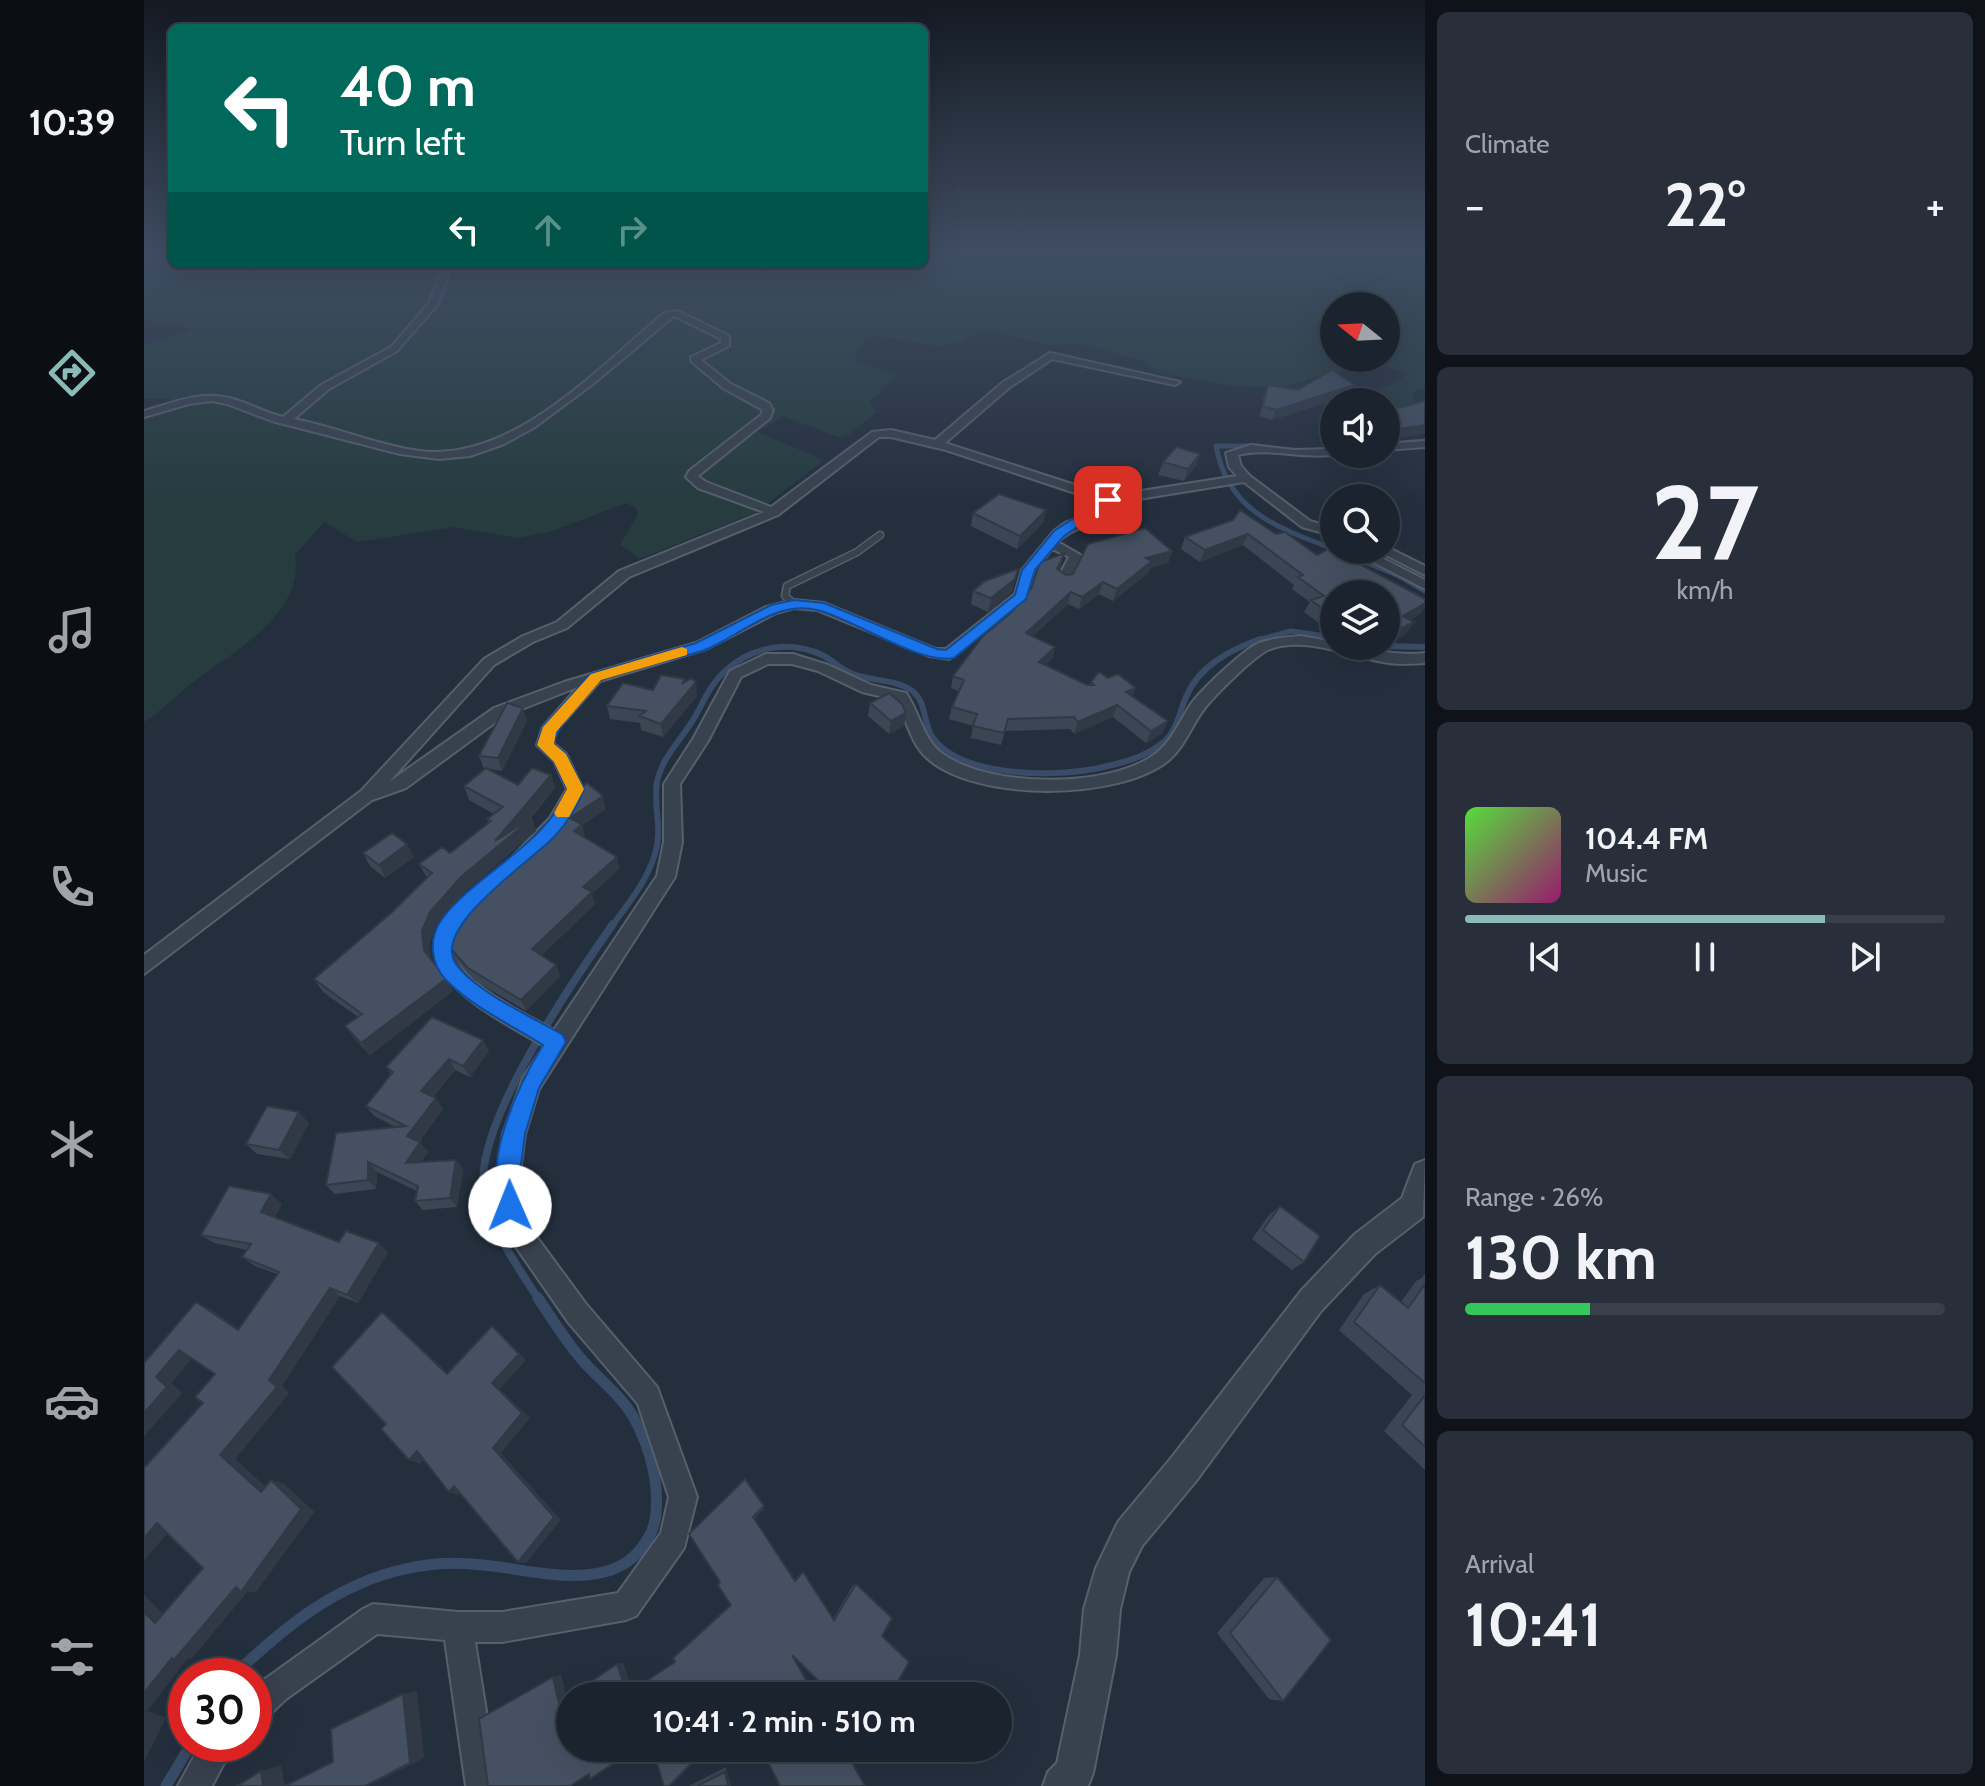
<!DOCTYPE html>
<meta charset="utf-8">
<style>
:root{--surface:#1b232e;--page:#282f3a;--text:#f1f3f6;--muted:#a0a4aa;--line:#39404a;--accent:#8bbbb9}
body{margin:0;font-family:Cabin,sans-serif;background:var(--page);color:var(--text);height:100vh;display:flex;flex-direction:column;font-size:30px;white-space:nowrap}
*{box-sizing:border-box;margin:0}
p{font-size:26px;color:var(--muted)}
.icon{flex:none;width:44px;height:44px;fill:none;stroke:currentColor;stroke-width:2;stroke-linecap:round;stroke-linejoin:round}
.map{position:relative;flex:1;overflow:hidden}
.sheet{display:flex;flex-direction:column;gap:12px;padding:12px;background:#0f1319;width:560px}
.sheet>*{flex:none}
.top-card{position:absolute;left:24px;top:24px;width:760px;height:244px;border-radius:12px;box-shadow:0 8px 32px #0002,0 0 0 2px var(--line);background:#00695c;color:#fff;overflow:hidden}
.needle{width:52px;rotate:288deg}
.tools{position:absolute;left:1176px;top:292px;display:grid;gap:16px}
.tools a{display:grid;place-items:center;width:80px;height:80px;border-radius:50%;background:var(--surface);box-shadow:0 8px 32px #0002,0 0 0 2px var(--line);font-size:40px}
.speed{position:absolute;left:24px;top:1658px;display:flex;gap:16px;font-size:40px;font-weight:700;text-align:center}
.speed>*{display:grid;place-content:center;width:104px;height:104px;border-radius:50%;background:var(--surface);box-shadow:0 8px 32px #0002,0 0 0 2px var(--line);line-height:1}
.speed .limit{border:12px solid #d22;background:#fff;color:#111}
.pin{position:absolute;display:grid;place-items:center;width:68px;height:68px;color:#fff;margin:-34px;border-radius:16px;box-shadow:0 4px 12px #0006}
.me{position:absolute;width:88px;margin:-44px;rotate:359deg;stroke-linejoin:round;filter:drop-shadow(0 0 6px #0008)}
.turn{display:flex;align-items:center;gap:28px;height:168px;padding:0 40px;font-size:36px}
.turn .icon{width:104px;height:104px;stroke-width:2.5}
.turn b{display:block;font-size:56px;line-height:68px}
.lanes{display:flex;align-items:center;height:76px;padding:0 40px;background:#0003;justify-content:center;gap:40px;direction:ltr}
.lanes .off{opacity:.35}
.big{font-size:60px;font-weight:700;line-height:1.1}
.sheet .tile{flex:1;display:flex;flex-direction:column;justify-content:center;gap:12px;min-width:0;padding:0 28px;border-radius:12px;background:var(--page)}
.sheet .dial{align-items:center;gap:0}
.dial b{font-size:104px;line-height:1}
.song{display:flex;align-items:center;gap:24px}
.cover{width:96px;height:96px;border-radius:12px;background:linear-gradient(135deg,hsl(110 70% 55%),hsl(320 70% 35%))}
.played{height:8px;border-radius:4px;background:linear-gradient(90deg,var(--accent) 75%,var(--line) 75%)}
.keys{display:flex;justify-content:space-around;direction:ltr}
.heat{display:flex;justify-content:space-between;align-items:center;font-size:44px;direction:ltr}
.charge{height:12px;border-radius:6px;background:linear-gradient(90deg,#34c759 26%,var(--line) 0)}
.trip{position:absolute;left:412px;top:1682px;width:456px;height:80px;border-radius:40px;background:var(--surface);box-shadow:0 8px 32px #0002,0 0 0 2px var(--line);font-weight:700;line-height:80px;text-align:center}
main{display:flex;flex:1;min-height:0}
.dock{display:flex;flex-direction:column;width:144px;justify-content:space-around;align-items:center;background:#0b0e12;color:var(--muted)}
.dock .icon{width:56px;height:56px}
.dock .current{color:var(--accent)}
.dock b{font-size:36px;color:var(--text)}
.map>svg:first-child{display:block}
</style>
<main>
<nav class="dock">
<b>10:39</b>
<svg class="icon current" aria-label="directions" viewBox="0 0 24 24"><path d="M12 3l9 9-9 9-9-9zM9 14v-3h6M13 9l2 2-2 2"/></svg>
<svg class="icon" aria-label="music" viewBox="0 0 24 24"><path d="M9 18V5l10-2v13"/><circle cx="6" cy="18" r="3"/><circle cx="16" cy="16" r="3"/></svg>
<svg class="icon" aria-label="phone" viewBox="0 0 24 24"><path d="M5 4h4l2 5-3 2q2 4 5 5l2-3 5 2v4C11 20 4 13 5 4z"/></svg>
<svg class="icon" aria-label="climate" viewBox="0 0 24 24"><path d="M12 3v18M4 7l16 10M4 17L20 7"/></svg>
<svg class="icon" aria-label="car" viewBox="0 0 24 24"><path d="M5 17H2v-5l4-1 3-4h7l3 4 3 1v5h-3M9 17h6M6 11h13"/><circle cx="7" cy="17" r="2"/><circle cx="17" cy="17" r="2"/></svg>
<svg class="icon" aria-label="filters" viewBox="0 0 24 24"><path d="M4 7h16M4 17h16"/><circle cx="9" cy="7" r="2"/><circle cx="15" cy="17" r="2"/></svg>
</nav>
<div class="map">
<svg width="1281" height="1786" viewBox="0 0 1281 1786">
<rect width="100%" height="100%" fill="#242f3e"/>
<path fill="#263c3f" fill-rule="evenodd" d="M0,254H28V264H780V254H1281V389L1270,391V402L1277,407L1242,410V402H1208L1204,399L1247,385L1264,374L1239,365L1219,364L1135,388L1082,385L1007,371L1006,366L999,361L938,344L903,345L854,332H835L815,343L794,346L734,336L722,338L710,359L752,376L725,402L733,412L705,434L694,437L639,416L614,432L680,460L613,512L496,559L476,545L493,516V509L483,503L405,532L374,538L310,527L213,542L180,522L151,555C161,615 88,652 48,683C32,696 17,711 0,722V416L33,409L26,399H0V344L47,330L34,322L17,326L0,318ZM1190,306H1242V358H1190Z"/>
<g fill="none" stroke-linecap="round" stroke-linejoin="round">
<path stroke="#394c67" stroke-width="5" d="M1242,444L1281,441
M1114,446H1072C1084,512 1134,528 1190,549
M1174,450L1190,448
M1191,550L1255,576L1281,591
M1110,641L1147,631L1190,637"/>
<path stroke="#394c67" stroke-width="6" d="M1237,646L1281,647
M468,926C484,904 503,881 511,854C519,829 509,806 513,782C518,757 537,740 549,720C560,702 566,684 582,670C609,646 646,640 678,655C689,660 697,670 709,674C727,681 750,679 767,690C784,702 778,723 789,738C818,777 906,777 950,769C974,764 1003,758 1022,740C1033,729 1036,711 1042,697C1055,666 1086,650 1116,639"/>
<path stroke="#394c67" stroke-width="8" d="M395,1300C374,1267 347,1230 340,1191C329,1125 431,978 469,924"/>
<path stroke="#394c67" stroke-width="11" d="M89,1676C139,1628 192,1584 261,1569C286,1563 314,1562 339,1565C387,1569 465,1595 499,1546C506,1536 511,1527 512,1513C515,1482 506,1448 491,1420C479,1397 457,1381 439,1361C422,1342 408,1319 394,1298
M22,1786L47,1744"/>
<defs>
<path id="service" d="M650,604L641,596L643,586L713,552L736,535"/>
<path id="minor" d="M300,264H308L294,304L253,351L185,389L150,419C192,427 232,445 275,451C368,463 454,368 520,313L534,311L585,336V346L557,360L587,384L625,403L629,410L626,418L554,476L562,482L627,507L728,432L747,430L791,440L858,383L906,353L1036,382L1031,385L908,359L866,387L801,443L965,496L1093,476L1085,467L1082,453L1107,445L1151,450L1190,449V454H1194C1161,460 1126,447 1094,455L1097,466L1106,476L1166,521L1190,528V536L1158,527L1100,482L970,503C963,526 929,524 914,542L938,556L925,583L920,584L913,580L925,557L908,549L891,571L882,599L805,659L785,656L673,610L650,608L632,613L562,649L456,681L411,732L409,743L422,754L439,789C425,824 399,848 372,874H360L357,869L406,818L423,789L410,761L393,745L399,727L434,687L360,716L262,788L228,800L0,974V955L217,791L340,659L379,636L413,622L475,571L620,512L554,488L542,477L545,471L617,415L619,410L579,388L547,361V357L577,343V339L530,316L449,384L391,427L360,444L326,456L295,459L256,454L128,421L83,404L68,401L45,404L0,417V411C32,402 59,389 92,400C108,405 123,413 139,417L177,385L247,347L285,303ZM735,437H747L802,450L958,502V505L952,512L921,523L910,531L878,570L871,594L802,649H792L680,603L650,600L622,607L552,643L420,682L350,708L245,782L350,665L389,642L423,628L485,577L634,515Z
M1281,441V447L1242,450V444Z
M1243,547L1281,566V575L1232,550H1242Z
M1206,550H1222L1281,580V589Z
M1157,636L1190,642V646C1221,646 1249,657 1281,653V663C1267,664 1253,665 1239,662C1203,656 1162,636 1126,649C1111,655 1065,700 1056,715C1046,730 1039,748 1025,760C976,801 831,802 783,758C767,744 762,718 752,700L718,692L674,671L648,664H624L597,677L564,741L536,784L538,842L531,877L395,1089L381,1134L375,1180L377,1206L386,1228L442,1304L513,1387L553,1497L540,1548L492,1616L482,1620L358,1642H331L354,1786H322L301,1640L233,1634L142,1699L121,1719L110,1723V1687L219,1609L229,1604L314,1612H358L474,1593L517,1533L525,1497L494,1404L424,1322L370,1244L355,1206L353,1180L359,1134L379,1078L400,1046C358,1020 249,972 308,910C317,901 324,888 337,893L340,898C331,914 311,924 309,944C306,981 384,1015 410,1030L513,876L520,842V784L549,739L586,671L622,654H649L684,665L727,685L762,693C774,710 779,737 795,751C840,789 972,790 1016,750C1030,737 1037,719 1047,704C1057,690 1100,649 1115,643C1129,638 1143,637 1157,636Z
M57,1744H90L68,1786H34Z"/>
<path id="tertiary" d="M1281,1160L1279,1217L1231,1254L1177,1311L1052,1481L998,1546L985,1572L976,1609L972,1655L949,1773L944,1786H899L904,1772L913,1763L936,1655L940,1609L952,1568L974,1522L1028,1457L1157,1291L1211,1234L1258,1198L1271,1164Z"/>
</defs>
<use href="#service" stroke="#565f6c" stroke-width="9"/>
<use href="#minor" stroke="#565f6c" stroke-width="4"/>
<use href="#tertiary" stroke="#565f6c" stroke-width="4"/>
<use href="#service" stroke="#38414e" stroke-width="6"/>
<use href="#minor" fill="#38414e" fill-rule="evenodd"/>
<use href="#tertiary" fill="#38414e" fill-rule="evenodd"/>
</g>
<path fill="#3b4654" d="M1124,385L1154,390L1206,395L1128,420L1116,416L1120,395Z
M1056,454L1052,466L1040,481L1014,475L1019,462Z
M902,510L899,523L873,549L827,526L829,513Z
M1089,520L1132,534L1173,555L1281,599V607L1277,613L1266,620L1270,622L1262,634L1243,644L1242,643V594H1190V628L1184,625L1179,626L1160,612L1166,602L1148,589L1150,585L1099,545L1056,562L1037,549L1041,537Z
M1028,551L1024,563L1006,568L1004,573L969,601L955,594L935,609L924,604L889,636L911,647L908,659L901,665L943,685H946L947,682L989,696L1019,733L1002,743L969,717L930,734L926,729L861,731L857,745L827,738L829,726L805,719L808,707L815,691L807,688L809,676L862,616L864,607L887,589L921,553L915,570L922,575Z
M829,591L868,592L844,612L827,604Z
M541,682L553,696L519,737L497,730L496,723L466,719L463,706L509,690Z
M726,703L762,713L760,726L745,734L724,716Z
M383,721L358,771L345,769L374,785L407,775L411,788L386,819L388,818L392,831L323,890L292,925L285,944L287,959L302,979L309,991L226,1055L210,1038L201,1026L214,1017L179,992L170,979L247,913L283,878L275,864L306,853L345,823L343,819L350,814L325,800L320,786L340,769L335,756Z
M462,809L438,825L441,838L473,857L475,869L448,894L451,904L398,955L412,965L416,976L382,1011L330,980L313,961L307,949L398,840Z
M263,844L270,857L241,878L226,866L219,853Z
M339,1040L345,1051L326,1077L311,1070L289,1097L299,1109L275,1142L284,1152L277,1162L312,1160L319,1169L313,1207L279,1210L271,1201L273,1191L233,1172L232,1189L191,1194L182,1185L252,1127L230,1116L222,1106L247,1074L242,1067Z
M165,1123L146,1159L113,1154L102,1144Z
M138,1204L131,1217L195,1242L244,1252L214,1303L196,1296L138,1386L145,1393L91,1459L121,1487L127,1480L140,1484L170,1512L112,1592H103L47,1659H43L3,1711L22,1718L0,1761V1595L19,1614L59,1568L23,1533L0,1560V1468L59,1403L71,1374L48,1358L27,1383L38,1393L0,1436V1363L52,1302L66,1309L95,1329L133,1274L111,1266L98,1257L103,1250L70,1243L57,1235Z
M1136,1206L1160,1262L1148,1270L1108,1239L1125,1215Z
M1281,1273V1470L1240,1431L1268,1395L1195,1330L1220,1294L1236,1285L1257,1302L1272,1281L1278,1278Z
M620,1506V1509L610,1519L651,1581L689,1619L709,1585L712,1584L748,1618L649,1656L672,1696H426L445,1774L426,1786L417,1675L422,1698L479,1663L488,1691L531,1662L587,1605L576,1582L545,1534Z
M1133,1577L1139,1701L1125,1699L1073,1633L1120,1578Z
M582,1767L587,1786H545Z"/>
<path fill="#303945" d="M1211,385L1206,395L1128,420L1132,410Z
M1281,425V434L1242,440V431Z
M1056,454L1052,466L1040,481L1044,469Z
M902,510L899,523L873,549L876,536Z
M1104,534L1099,545L1056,562L1061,550Z
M1028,551L1024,563L1006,568L1004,573L969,601L973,589L1002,558Z
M874,569L868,592L844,612L847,598Z
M959,582L955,594L935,609L938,597Z
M927,592L924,604L879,645L882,633Z
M1281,603V607L1277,613L1252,628L1259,616Z
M1190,613L1184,625L1179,626L1186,614Z
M1270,622L1262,634L1243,644L1250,632Z
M911,647L908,659L892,674L895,662Z
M541,679L542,692L552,682L553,696L519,737L517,724Z
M992,688L987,700L982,692Z
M973,705L969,717L930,734L934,722Z
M379,708L383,721L358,771L354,758Z
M762,713L760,726L745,734L747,721Z
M1024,721L1019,733L1002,743L1007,731Z
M407,775L411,788L384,820L388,818L392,831L323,890L292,925L285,944L287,963L280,950L278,931L286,912L351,841Z
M459,796L462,809L430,830L426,818Z
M438,825L441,838L430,831Z
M263,844L270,857L241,878L235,865Z
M473,857L475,869L448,894L451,904L392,961L388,949L439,887Z
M412,965L416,976L382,1011L377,1000Z
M302,979L309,991L226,1055L217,1043Z
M339,1040L345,1051L326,1077L319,1066Z
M305,1059L311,1070L284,1102L277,1091Z
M292,1098L299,1109L271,1146L263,1136Z
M155,1112L165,1123L146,1159L135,1150Z
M276,1142L284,1152L270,1172L262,1163Z
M312,1160L319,1169L313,1207L306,1198Z
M224,1162L233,1172L232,1189L224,1180Z
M127,1194L138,1204L129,1221L117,1212Z
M235,1243L244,1252L214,1303L203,1295Z
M186,1288L196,1296L138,1386L145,1393L91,1459L131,1495L117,1492L76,1455Z
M52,1302L66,1309L107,1337L94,1330Z
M238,1312L248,1320L312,1381L303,1374Z
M348,1326L382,1360L356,1389L386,1418L357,1453L417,1520L382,1563L374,1562L349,1448Z
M35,1350L50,1356L27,1383L38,1393L0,1436V1413L12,1377Z
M273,1451L283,1456L276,1464L265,1460Z
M127,1480L140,1484L170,1512L112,1592H103L47,1659H43L3,1711L22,1718L0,1761V1693Z
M310,1486L319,1490L314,1495L305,1492Z
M620,1506V1509L610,1520L609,1517Z
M13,1523L30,1526L0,1560V1538Z
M0,1595L29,1623H11L0,1612Z
M479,1663L489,1692L483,1694L473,1664Z
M417,1675L423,1700L415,1703L409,1677Z
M273,1691L280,1758L224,1786H221L259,1694Z
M137,1765L141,1786H119L117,1771Z
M582,1767L587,1786H584L581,1772Z"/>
<path fill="#455162" stroke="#303945" stroke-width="2" d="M1188,370L1211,385L1132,410L1119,406L1124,385L1154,390Z
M1281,401V425L1242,431V411Z
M1032,447L1056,454L1044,469L1019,462Z
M855,494L902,510L876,536L829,513Z
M1096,510L1132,534L1141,532L1173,555L1186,548L1281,599V603L1259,616L1270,622L1250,632L1242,627V594H1190V613L1186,614L1167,600L1180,596L1154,577L1159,575L1104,534L1061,550L1041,537L1089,520Z
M1001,528L1028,551L1002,558L1008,561L973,589L959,582L938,597L927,592L882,633L911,647L895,662L943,685H950L947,682L955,672L964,678L974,674L992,688L982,692L1024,721L1007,731L973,705L934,722L930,717L864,719L860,733L829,726L833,714L808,707L820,680L809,676L839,636L870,610L864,607L887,589L896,562L921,553L913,569L922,575L929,574L944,544Z
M874,569L871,579L847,598L829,591L841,581Z
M517,675L541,679L538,684L547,678L552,682L517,724L495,716L502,711L463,706L479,683L509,690Z
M745,693L758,704L762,713L747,721L726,703Z
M363,703L379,708L354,758L335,756Z
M342,768L374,785L388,768L407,775L351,841L388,818L317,877L286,912L278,931L280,950L302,979L217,1043L201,1026L218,1014L170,979L247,913L288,873L275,864L298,847L306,853L347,821L343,819L359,807L320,786Z
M443,783L459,796L426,818L438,825L430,831L473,857L439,887L448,892L388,949L412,965L377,1000L324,968L307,949L304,935L309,921L320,905L398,840L433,790Z
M248,833L263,844L235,865L219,853Z
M288,1017L339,1040L319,1066L305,1059L277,1091L292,1098L263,1136L276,1142L262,1163L312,1160L306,1198L271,1201L274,1186L224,1162V1180L182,1185L192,1133L262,1126L222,1106L249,1072L242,1067Z
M123,1106L155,1112L135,1150L102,1144Z
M85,1186L127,1194L117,1212L195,1242L202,1231L235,1243L203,1295L186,1288L125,1380L133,1387L76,1455L117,1492L127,1480L157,1509L97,1592L92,1587L30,1660L28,1658L0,1693V1612L11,1623L59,1568L13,1523L0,1538V1468L59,1403L51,1397L71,1374L35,1350L12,1377L23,1387L0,1413V1363L52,1302L94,1330L135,1272L98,1257L107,1244L57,1235Z
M1136,1206L1176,1236L1160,1262L1119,1230Z
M1281,1284V1383L1210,1322L1236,1285L1264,1308Z
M238,1312L303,1374L348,1326L375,1354L348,1383L378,1413L349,1448L410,1517L374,1562L310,1486L305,1492L273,1451L265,1460L237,1429L242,1424L188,1367Z
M1281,1395V1447L1258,1425Z
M601,1479L620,1506L609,1517L651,1581L659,1572L690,1620L712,1584L748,1618L738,1636L765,1662L746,1696H690L648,1655L671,1696H426V1748H493L446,1779L445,1774L426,1786H344L335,1719L409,1677L415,1703L473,1664L483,1694L531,1662L529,1658L587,1605L574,1585L576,1582L545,1534Z
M1133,1577L1187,1640L1139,1701L1086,1633Z
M259,1694L266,1763L221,1786H141L189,1762L187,1729Z
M508,1748H563L525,1786H520Z
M617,1748H700L721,1786H636Z
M117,1771L119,1786H93Z
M581,1772L584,1786H553Z"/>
<linearGradient id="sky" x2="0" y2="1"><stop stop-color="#141a22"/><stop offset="0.5" stop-color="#3f4d63"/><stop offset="1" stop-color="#3f4d63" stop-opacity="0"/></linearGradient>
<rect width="1281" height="504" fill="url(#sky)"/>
<path fill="#1a73e8" stroke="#114b97" stroke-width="2" d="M964,497L968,498L970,506L960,518L936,525L919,537L891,570L882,599L810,658C775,665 710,619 673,610C632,600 597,635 561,650C536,659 475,669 456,681C441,692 413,726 410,744L422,754L440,789C434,805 423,823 411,836C389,860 286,927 312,964C332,992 388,1017 419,1035L422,1042L395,1088L381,1134L375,1180L378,1206L374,1214L366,1217L358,1214C337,1164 373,1087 399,1045C367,1025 329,1007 303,981C286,964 284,938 298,919C331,874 405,843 423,789L410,762L393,745L399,727L447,674L552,643L627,605L650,600L680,603L793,649L802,650L871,595L878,570L910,531L927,520L951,513L959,498Z"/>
<path fill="#f59e0b" d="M538,647L543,649V655L457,680L412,732L410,744L422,754L440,789L425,817H413L410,813L423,789L410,762L393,745L399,727L447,674Z"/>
</svg>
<div class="tools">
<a><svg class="needle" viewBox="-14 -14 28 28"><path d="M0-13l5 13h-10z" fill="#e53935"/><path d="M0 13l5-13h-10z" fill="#a0a4aa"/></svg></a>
<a><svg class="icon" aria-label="sound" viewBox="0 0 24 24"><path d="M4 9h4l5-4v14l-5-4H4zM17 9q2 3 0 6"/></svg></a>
<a><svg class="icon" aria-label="search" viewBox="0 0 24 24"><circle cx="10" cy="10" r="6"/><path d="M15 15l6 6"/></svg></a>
<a><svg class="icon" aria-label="layers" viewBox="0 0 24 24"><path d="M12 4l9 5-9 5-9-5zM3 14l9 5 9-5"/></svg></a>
</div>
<div class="speed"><div class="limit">30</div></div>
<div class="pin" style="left:964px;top:500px;background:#d93025"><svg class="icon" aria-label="arrive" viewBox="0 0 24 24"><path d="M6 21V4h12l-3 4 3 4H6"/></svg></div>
<svg class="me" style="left:366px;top:1206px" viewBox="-20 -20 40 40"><circle r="19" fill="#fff"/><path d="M0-13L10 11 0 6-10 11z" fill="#1a73e8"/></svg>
<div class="trip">10:41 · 2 min · 510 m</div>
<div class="top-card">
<div class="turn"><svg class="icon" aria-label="left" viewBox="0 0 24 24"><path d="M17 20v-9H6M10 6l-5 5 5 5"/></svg><div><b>40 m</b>Turn left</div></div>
<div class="lanes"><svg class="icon" aria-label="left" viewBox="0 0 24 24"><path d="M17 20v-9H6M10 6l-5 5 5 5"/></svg><svg class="icon off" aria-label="ahead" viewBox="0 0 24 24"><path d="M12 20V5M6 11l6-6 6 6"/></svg><svg class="icon off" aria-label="right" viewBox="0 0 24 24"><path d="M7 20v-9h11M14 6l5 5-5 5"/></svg></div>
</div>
</div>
<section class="sheet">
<div class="tile"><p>Climate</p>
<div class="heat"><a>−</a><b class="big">22°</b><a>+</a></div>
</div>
<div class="tile dial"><b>27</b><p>km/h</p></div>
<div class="tile">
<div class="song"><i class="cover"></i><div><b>104.4 FM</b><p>Music</p></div></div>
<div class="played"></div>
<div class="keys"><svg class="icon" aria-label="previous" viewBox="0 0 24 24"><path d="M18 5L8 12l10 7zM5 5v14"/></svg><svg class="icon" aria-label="pause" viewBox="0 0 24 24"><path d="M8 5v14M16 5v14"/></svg><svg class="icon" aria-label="next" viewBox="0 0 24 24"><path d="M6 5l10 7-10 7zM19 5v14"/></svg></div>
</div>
<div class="tile"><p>Range · 26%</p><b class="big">130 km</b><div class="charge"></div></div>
<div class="tile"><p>Arrival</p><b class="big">10:41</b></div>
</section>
</main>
